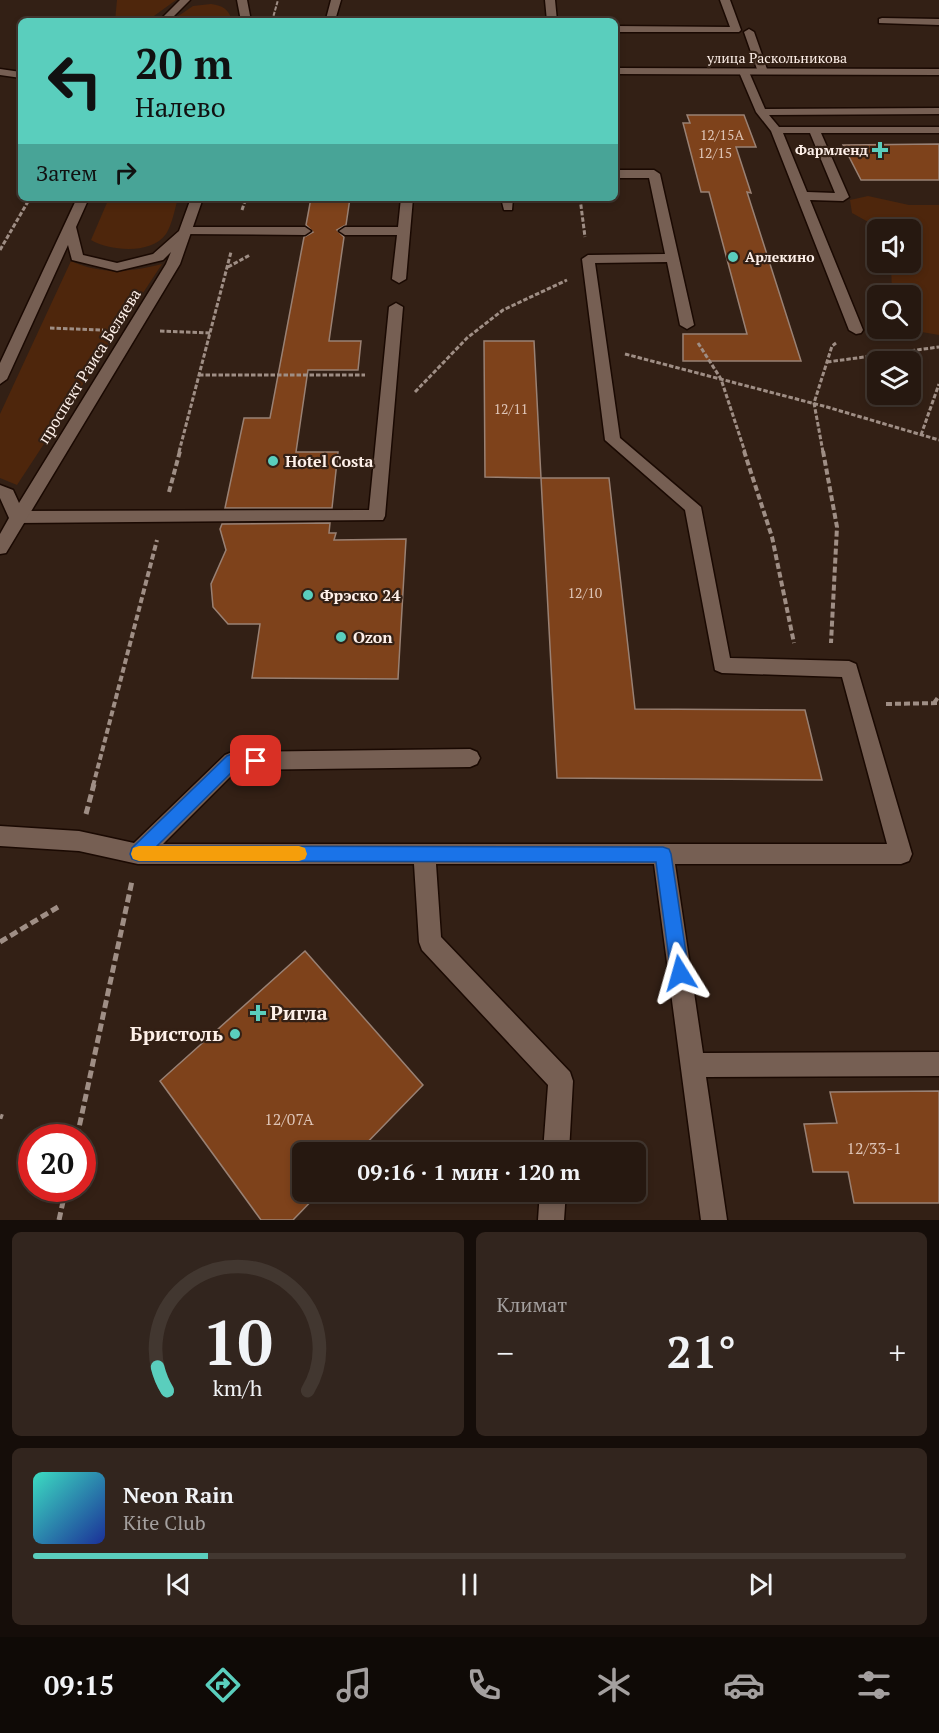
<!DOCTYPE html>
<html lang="ru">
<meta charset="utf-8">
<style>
:root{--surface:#261810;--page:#32251e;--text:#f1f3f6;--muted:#a4a09f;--line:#423730;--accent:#5acebd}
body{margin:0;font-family:"PT Serif",serif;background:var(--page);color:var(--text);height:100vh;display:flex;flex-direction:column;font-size:22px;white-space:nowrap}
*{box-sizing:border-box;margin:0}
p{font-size:20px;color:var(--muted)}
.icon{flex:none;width:33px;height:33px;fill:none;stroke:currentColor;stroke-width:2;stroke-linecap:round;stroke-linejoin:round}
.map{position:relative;height:1220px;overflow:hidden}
.side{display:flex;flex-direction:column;gap:12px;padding:12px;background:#150d09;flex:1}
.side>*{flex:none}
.banner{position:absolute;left:18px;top:18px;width:600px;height:183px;border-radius:9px;box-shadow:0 3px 9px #0003,0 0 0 2px var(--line);background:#5acebd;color:#111;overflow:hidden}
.tools{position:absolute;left:867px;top:219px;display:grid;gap:12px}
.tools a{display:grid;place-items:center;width:54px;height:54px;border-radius:9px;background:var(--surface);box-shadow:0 3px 9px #0003,0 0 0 2px var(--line);font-size:30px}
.speed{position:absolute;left:18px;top:1124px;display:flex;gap:12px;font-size:30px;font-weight:700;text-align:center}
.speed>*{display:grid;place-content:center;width:78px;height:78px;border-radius:50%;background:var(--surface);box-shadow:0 3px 9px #0003,0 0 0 2px var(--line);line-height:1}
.speed .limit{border:9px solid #d22;background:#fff;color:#111}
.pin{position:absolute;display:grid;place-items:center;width:51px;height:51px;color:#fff;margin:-26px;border-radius:12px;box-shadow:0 3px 9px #0006}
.me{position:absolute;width:66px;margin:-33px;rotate:352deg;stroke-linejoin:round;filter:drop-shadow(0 0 4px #0008)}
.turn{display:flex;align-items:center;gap:21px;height:126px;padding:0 18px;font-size:27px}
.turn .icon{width:78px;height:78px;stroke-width:2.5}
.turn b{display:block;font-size:42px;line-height:51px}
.then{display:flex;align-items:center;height:57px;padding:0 18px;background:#0003;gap:12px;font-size:22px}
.big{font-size:45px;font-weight:700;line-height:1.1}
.side .card{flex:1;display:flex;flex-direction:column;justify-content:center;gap:9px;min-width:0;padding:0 21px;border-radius:9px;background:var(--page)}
.side .dial{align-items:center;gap:0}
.dial svg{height:156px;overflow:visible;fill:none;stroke:var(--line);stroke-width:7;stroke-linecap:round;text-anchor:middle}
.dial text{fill:var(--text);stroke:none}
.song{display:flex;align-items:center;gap:18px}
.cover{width:72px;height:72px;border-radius:9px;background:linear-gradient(135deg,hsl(170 70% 55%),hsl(230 70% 35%))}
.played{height:6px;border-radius:3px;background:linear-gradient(90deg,var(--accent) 20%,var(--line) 20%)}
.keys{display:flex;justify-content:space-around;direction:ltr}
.heat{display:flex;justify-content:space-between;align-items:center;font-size:33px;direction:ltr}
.side .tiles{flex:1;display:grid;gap:12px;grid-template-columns:1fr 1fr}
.card:last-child{grid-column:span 2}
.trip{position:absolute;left:292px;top:1142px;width:354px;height:60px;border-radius:9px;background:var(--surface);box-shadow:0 3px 9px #0003,0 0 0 2px var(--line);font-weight:700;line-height:60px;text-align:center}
.menu{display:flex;height:96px;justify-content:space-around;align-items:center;background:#0f0a06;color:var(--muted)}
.menu .icon{width:42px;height:42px}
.menu .on{color:var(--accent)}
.menu b{font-size:27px;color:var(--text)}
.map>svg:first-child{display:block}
</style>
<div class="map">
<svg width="939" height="1220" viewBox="0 0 939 1220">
<rect width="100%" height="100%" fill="#332015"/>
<path fill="#4e260c" d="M117,0H176L147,21H115Z
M211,4C223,6 229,9 232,21H171L193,6Z
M868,196L909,205H939V335L910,330V296L892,295L891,263L910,262V230L881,229L852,213L850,200Z
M109,198H178C175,208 172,225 166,234C151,255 110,251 91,240Z
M71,261C102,275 130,272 162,264L17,485L0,478V414Z"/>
<path fill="#7e421b" stroke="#998174" stroke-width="1.5" d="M687,115H744L756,147H736L751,193L747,192L801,361H683V334H747L709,192H701L683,123H690Z
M939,144V180H861L843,145Z
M311,198H350L346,225L337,230L344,237L329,341H361L358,370H308L296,452H338L332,508H225L244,418H270L304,237L313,232L306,225Z
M484,341H534L541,478L485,477Z
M541,478H609L635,709L805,710L822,780L557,778Z
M330,523L329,533H336L334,540L406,539L398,679L252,678L260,624H228L213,607L211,584L226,550L220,529L222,524Z
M305,951L423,1085L358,1152H303V1191H321L293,1220H261L160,1081Z
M939,1091V1203H854L848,1172H813L804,1124L837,1123L830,1092Z"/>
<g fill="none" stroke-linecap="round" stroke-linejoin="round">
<defs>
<path id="lane" d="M331,0H341L336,17L345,21H328L326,19Z
M545,0H555L557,21H547Z
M720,0H730L741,30L739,32H615V26L730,27Z
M882,18L939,19V25L879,23V19Z
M749,29L754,32L768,72L767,74L758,72L744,32Z
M744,69L749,72L765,109L939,108V114L769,115L779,127H939V133H821L849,197L843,201L810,200L863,330L861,333L856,334L849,330L771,131L756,112L739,72ZM783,133H810L835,193L807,192Z
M615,170H654L660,174L694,325L687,329L680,325L667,262L595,263L620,438L701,507L730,658L849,661L856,664L912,854L909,861L901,864H675L703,1053L939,1052V1076L706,1077L727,1220H701L654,864H436L441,937L570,1072L573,1081L569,1152H543L548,1085L422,950L419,942L414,864H138L79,851L0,846V826L79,831L134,843L225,755L232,752L470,749L477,752L480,758L477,764L470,767L237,770L163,844H887L842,677L722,673L715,670L685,510L605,440L582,259L588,255L665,254L649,178H615Z
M401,198H413L406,279L399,283L392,279L397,235H345L339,231L345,227H398Z
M501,198H513L512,210H504Z
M187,227H305L311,231L305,235L183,234L181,231L183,228Z
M396,303L403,307L385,516L383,520L17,523L11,521L9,517L11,513L17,511L369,510L389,307Z
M540,1191H566L564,1220H538Z"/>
<path id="secondary" d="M180,0H190L169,21H159Z
M237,0H247L251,21H241Z
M615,68L939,69V75L615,74Z
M0,69L21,72V78L0,75Z
M77,198H89L76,227L83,255L117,263L153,254L179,231L191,198H203L180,264L6,553L0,554V534L9,518L0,498V485L13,490L19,503L166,264L171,252L163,260L117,271L72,260L68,245L7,379L0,384V363Z"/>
</defs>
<use href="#lane" stroke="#1a0902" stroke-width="3"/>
<use href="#secondary" stroke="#1a0902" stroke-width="3"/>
<path stroke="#9f8e85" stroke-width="2" stroke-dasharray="4 1.5" stroke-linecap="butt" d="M272,21L278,0"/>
<path stroke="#9f8e85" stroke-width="3" stroke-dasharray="4.5 2" stroke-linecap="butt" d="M580,198L585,237
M242,210L246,198
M0,250L30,198
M228,267L250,255
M50,328L103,330
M160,331L211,333
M698,343L721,379L745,452
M625,354L827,407L939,440
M827,362L939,347
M199,375H365
M415,392L467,338L503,310L567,280
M921,435L939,384
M179,452L231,252
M823,452L814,403L832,346L836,343"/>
<path stroke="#9f8e85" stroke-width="4" stroke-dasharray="6 3" stroke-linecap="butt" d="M744,451L772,537L794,643
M823,451L837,527L831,643
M169,492L180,451
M934,703L939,696
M886,704L939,703
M93,786L157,540"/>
<path stroke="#9f8e85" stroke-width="5" stroke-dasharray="8 4" stroke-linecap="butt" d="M86,814L94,784
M0,942L58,907
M0,1116L3,1117
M77,1137L132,881
M59,1220L66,1188"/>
<use href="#lane" fill="#765f53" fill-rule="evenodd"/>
<use href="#secondary" fill="#765f53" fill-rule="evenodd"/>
</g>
<path fill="#1a73e8" stroke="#114b97" stroke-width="1.5" d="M232,754L261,756L264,761L261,766L236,768L157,846L663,847L669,849L671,854L689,973L686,979L680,982L674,979L671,973L656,862L138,861L132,859L130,854L132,848L227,756Z"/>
<path fill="#f59e0b" d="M139,846H299L305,848L307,854L305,859L299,861H139L133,859L131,854L133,848Z"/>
<g fill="#5acebd" stroke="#332015" stroke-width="2">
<path d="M877 141h6v6h6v6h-6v6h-6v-6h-6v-6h6z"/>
<circle cx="733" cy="257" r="6"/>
<circle cx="273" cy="461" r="6"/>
<circle cx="308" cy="595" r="6"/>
<circle cx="341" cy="637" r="6"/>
<path d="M255 1004h6v6h6v6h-6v6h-6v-6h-6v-6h6z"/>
<circle cx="235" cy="1034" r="6"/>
</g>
<g text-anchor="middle" stroke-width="4.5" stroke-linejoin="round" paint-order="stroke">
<g font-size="14" fill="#fef0e9" stroke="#332015">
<text x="777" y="63">улица Раскольникова</text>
</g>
<g font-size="14" fill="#dec4b6">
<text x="722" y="140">12/15А</text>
<text x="715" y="158">12/15</text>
<text x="511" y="414">12/11</text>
<text x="585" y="598">12/10</text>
</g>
<g font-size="14" font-weight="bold" fill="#fef0e9" stroke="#332015" text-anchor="end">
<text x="868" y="155">Фармленд</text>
<text x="745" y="262" text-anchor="start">Арлекино</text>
</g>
<g font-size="16" fill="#fef0e9" stroke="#332015">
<text transform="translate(89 366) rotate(-58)" y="6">проспект Раиса Беляева</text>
</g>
<g font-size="16" font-weight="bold" fill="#fef0e9" stroke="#332015" text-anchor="start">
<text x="285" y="467">Hotel Costa</text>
<text x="320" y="601">Фрэско 24</text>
<text x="353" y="643">Ozon</text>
</g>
<g font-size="16" fill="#dec4b6">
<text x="289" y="1125">12/07А</text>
<text x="874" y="1154">12/33-1</text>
</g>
<g font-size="20" font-weight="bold" fill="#fef0e9" stroke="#332015" text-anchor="start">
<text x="270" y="1020">Ригла</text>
<text x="223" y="1041" text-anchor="end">Бристоль</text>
</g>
</g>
</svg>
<div class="tools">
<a><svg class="icon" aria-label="sound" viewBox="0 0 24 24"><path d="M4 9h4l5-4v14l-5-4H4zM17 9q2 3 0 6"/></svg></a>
<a><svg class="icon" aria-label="search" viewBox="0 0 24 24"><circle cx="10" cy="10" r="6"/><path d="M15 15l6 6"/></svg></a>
<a><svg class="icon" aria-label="layers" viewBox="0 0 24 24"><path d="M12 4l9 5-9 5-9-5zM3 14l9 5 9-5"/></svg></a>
</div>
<div class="speed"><div class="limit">20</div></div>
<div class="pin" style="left:256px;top:761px;background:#d93025"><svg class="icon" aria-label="arrive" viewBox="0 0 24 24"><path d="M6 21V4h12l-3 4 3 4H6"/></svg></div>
<svg class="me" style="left:680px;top:973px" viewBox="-20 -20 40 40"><path d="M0-17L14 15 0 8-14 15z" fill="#1a73e8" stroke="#fff" stroke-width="4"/></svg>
<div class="trip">09:16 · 1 мин · 120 m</div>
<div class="banner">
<div class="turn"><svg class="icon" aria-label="left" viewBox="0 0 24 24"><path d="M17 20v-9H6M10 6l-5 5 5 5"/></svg><div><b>20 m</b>Налево</div></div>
<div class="then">Затем<svg class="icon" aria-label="right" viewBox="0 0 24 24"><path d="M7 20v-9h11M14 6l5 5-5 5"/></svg></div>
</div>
</div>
<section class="side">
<div class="tiles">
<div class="card dial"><svg viewBox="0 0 100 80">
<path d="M14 69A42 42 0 1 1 86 69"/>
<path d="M14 69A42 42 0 0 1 9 57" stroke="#5acebd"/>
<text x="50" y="56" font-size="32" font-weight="700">10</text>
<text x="50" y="72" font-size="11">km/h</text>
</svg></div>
<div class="card"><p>Климат</p>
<div class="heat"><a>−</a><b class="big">21°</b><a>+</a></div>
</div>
<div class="card">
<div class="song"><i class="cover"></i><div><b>Neon Rain</b><p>Kite Club</p></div></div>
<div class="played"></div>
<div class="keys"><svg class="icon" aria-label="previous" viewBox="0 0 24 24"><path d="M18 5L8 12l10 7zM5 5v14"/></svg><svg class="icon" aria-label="pause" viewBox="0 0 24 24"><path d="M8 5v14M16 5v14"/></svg><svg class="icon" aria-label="next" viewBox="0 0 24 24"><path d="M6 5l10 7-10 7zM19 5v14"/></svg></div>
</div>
</div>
</section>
<nav class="menu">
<b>09:15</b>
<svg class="icon on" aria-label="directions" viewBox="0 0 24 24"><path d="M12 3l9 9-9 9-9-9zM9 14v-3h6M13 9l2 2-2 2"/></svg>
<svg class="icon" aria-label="music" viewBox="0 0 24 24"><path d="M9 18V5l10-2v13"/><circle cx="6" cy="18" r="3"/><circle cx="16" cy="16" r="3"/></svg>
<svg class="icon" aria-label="phone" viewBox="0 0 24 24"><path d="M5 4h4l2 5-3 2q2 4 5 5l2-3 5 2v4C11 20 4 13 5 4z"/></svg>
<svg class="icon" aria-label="climate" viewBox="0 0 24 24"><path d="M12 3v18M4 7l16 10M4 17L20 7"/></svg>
<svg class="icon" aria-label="car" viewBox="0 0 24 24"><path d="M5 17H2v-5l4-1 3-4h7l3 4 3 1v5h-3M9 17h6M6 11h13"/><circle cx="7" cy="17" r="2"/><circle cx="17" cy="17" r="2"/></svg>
<svg class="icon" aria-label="filters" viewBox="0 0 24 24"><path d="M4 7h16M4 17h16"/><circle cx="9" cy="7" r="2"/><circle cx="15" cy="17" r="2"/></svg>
</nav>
